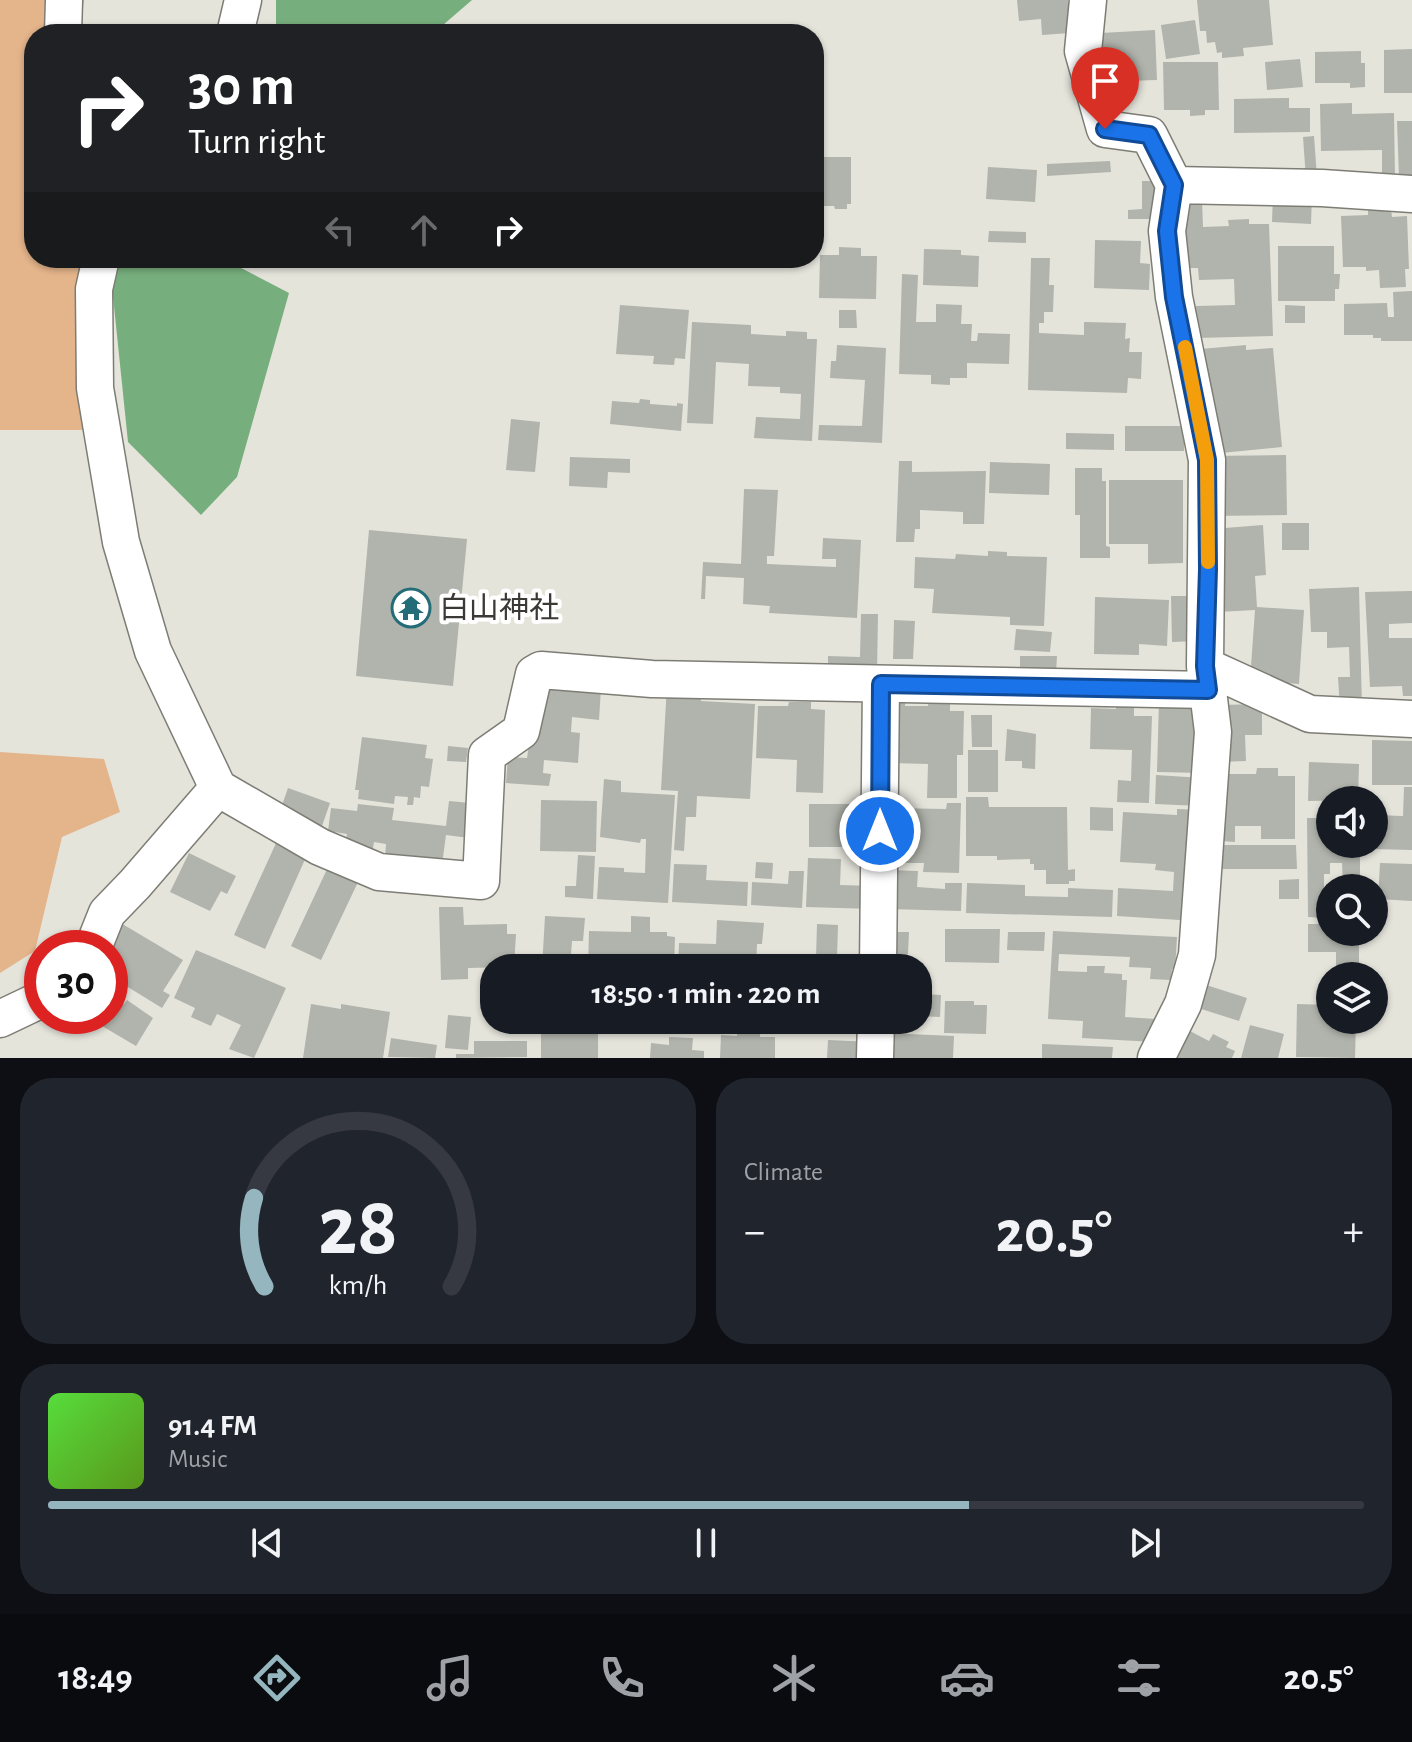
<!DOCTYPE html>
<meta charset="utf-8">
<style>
:root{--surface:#171b24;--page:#20242c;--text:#f1f3f6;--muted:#9ea1a6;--line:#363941;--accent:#95b6be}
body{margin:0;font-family:"Alegreya Sans","Noto Sans JP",sans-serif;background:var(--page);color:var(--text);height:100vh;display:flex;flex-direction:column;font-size:30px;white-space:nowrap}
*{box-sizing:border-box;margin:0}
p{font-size:26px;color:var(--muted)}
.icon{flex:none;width:44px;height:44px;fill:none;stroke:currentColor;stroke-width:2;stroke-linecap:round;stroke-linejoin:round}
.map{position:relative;height:1058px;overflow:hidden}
.drawer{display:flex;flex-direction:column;gap:20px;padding:20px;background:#0d0f14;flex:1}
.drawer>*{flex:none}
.hud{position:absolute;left:24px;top:24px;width:800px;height:244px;border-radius:32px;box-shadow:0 2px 6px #0004;background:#202124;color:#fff;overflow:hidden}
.fabs{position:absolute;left:1316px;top:786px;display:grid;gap:16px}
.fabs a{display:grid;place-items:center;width:72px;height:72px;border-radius:50%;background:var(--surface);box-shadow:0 2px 6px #0004;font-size:40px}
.speed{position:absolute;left:24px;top:930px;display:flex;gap:16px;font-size:40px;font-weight:700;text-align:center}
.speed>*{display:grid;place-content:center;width:104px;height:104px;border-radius:50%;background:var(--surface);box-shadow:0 2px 6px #0004;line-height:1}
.speed .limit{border:12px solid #d22;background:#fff;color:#111}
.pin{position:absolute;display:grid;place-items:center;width:68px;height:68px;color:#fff;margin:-82px -34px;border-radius:50% 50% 50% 0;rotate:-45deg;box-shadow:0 0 8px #0007}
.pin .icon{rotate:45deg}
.me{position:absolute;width:88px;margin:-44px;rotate:0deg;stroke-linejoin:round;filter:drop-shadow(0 0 6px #0008)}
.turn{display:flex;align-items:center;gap:28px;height:168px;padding:0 32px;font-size:36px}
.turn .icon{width:104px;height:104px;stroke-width:2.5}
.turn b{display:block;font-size:56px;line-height:68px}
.lanes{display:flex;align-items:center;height:76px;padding:0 32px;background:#0003;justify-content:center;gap:40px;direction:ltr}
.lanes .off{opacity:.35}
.big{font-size:60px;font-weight:700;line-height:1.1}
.drawer .widget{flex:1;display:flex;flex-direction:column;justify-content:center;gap:12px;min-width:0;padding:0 28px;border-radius:32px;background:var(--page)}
.drawer .dial{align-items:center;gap:0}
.dial svg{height:208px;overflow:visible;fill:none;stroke:var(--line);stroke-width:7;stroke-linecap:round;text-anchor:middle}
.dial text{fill:var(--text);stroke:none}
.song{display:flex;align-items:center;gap:24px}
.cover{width:96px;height:96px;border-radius:12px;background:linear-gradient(135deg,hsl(110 70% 55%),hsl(90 70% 35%))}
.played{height:8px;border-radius:4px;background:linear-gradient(90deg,var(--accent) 70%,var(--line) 70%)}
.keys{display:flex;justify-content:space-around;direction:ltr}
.heat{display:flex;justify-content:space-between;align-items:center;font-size:44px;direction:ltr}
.drawer .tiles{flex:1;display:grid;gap:20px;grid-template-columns:1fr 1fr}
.widget:last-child{grid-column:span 2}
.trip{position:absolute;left:480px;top:954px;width:452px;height:80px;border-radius:32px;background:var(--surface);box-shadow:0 2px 6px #0004;font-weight:700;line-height:80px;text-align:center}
.tab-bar{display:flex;height:128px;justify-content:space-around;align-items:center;background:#090b0e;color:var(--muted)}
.tab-bar .icon{width:56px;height:56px}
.tab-bar .selected{color:var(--accent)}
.tab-bar b{font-size:36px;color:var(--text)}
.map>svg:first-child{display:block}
</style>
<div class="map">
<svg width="1412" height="1058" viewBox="0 0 1412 1058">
<rect width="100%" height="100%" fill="#e5e4db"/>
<path fill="#e4b48b" d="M0,0H84L80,34H34V258H80L85,430H0Z
M0,752L104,759L120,812L62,837L35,951L0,973Z"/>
<path fill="#77ae7d" d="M276,0H472L443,25L438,34H276Z
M121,258H222L289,293L237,477L201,515L128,442L111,277Z"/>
<path fill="#b1b4ac" d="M1017,0H1068L1070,33L1042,35L1041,19L1019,21Z
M1197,0H1269L1273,45L1243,48L1244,56L1222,58V52L1217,53L1215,42L1207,43L1206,31H1200Z
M1195,20L1200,54L1166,59L1161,25Z
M1155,30L1157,80L1128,81V74L1103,75L1101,33Z
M1412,49V93H1384V50Z
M1361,51V63H1365V87L1350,88V83H1315V52Z
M1300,59L1303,87L1267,90L1265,62Z
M1163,62H1218L1219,110H1205V115L1190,116V110H1164Z
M1289,98V108H1310V132L1234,133V99Z
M1352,103V114L1394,113L1395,179L1382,180V150L1321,151L1320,104Z
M1397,121H1412V178H1399Z
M1314,136L1317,177L1306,179L1303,137Z
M814,157H851V204H847V209H835L834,206H814Z
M1110,161L1111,172L1047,176V164Z
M988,167L1037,170L1035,202L986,199Z
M1142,181H1158L1157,219H1128V210L1142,209Z
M1273,194L1312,196L1311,224L1272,222Z
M1202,200L1203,227L1229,226L1228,220L1249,219V224H1269L1273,336L1197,338L1196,306L1235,305L1234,279L1199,280L1198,268H1184L1182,201Z
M1391,209L1392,217L1407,216L1409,269H1405L1406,287L1380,288L1379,270L1366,271V267H1343L1341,216L1368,215V210Z
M989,231L1026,232V243L988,242Z
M1095,240L1141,241L1140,263L1150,264L1149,290L1094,288Z
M1278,246H1334V274H1340L1339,289H1335V301H1278Z
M839,247L861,248V256H877L876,299L819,298L820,255H839Z
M924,249L961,250V255L979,256L978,287L923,285Z
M1031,258H1050L1049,285H1054L1053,312H1044V323H1039V333L1084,335V322L1126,323L1125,339L1130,338L1129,352H1142L1141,379L1128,378L1127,393L1028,390Z
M902,274L918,275L916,322H936V304L962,305L961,324H972L971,341H977L978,333L1010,334L1009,364L967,363V378H950V385L931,384V375L899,374Z
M1412,291V341H1381V338H1373V335H1344V304L1387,303L1388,317H1394L1393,292Z
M620,305L689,310L685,359L675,358L674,365L653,364L654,356L616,354Z
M1285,305L1305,306V323H1285Z
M839,310H856L857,328H839Z
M692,322L751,325V334L786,336V331L807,332V339H817L812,441L754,438L756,417L800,419L801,394L780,393V387L748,386L749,364L716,362L713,424L687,423Z
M837,345L886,348L882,443L818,440L819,425L862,426L865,380L830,378L831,361H836Z
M1246,345V350L1273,348L1282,447L1211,454L1201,349Z
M640,399L650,400V404L677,406V403L683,404L681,431L610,424L612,401L639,403Z
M511,419L540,422L535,472L506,470Z
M1125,426H1184V451H1125Z
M1066,433L1114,434V450L1066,449Z
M1286,455L1287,515L1210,516L1209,456Z
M570,457L630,459V473L608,472L607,488L569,486Z
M899,461H912V472L986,471L984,524H963V512L920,510V529H915L914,542H896Z
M990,462L1050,464L1049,495L989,493Z
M1075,468H1102V481H1106V546L1110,547V558H1080V515H1075Z
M1109,480H1183V563L1148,564V544H1109Z
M744,489L778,490L774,556H767V564L836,567V559H822L823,538L861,540L857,618L769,613L770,606L743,604L744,578L706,576L705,599H701L703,562L741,564Z
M1282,523H1309V550H1282Z
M1263,525L1266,575L1255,576L1257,607L1304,610L1299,684L1250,680L1255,610L1217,612L1212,529Z
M369,530L467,539L453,686L356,676Z
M988,551L1007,552V556L1047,557L1044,626L1010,625V617L932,613L934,589L914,588L915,557L955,559L956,554L988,556Z
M1359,587L1362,708L1340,709L1338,677H1350L1349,647L1327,648V632H1311L1309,589Z
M1412,591V623L1389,624V638H1412V696H1403L1402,686L1370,687L1365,592Z
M1171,596H1197L1198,641L1172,642Z
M1095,597L1169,600L1167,646L1139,644V655L1094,654Z
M861,614H878L877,676L828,675V656L860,657Z
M894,620L915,621L913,659H893Z
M1016,629L1052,632L1050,652L1014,650Z
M1020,656H1057L1056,672L1020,671Z
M538,682L601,688L599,720L572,717L571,732L580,733L578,763L544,760L543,773L551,774L549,786L506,783L508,757L527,758Z
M667,685L701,686V701L755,704L750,799L697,796L696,817H686L684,851L674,850L678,791L661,790Z
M892,693H906L905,706H928V698H950V711H964L963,755H957V798H927L928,764L891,763Z
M1159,700L1204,702L1202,773L1157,772Z
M789,702H811V709L825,710L823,793L796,792L797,760L756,758L758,706H788Z
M1262,704V735H1245L1246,761L1219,762L1218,705Z
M1116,707H1134V716H1152L1149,803L1117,802L1118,780L1131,781L1132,750L1090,749L1091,708L1116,709Z
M971,715H992V747H972Z
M1007,729L1036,734L1035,769L1022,768V761H1005Z
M362,737L427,745L425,758L433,759L429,787L421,786L420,798L414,797L413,805H407L408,797L395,796L394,804L358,799L359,790H355Z
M1372,740L1412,741V785H1372Z
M448,746L468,748L466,762L447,761Z
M968,750H998V792H968Z
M1309,762L1359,764L1358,800L1308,801Z
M1257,768H1278V776H1295V839H1261V826H1235V842L1221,841V774H1256Z
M1156,775L1203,778L1201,806L1155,804Z
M604,779L621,781V792L675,795L668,903L597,899L599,867L624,868V872L645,873L646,839H641L640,843L600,837Z
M1404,787H1412V850L1372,849L1374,815L1403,816Z
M288,788L330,803L322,826L280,811Z
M966,797H988L989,807H1067L1068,870L1075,869V881H1069V884H1046V870H1034V864H1030V859L997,860V856H966Z
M541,800L597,801L596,852L540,851Z
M449,801L470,803L469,838L446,835L442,865L385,858L386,844L374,842L372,854L344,851L347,834L328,831L331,808L357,811L358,804L394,808L392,820L446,826Z
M947,803H961L959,873L923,872L924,863H888L889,808L946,809Z
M809,804H875V847H809Z
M1090,807L1113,808V831L1090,830Z
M1177,809L1201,810L1195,921L1117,916L1118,888L1173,891L1174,872L1155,870L1156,864L1120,862L1123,812L1177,815Z
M1307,818H1330V844H1360V885H1343L1342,863H1330V874H1324V918L1308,917Z
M277,841L307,855L265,949L234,935Z
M1221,845H1296L1297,869H1221Z
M189,853L236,876L227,894L221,891L210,911L170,892Z
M578,855L595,856L593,899L565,897V886H576Z
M808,858L841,859L840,885L874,886L873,909L806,907Z
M756,862L773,863L772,879L755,878Z
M1380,863L1412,864V901L1378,899Z
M674,864L707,865L706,880L748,882L747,906L672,902Z
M329,865L359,880L321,960L291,946Z
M889,870L918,871L917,887L945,889V883H962L961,911L888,909Z
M789,871H804L802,908L751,905L752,882L788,884Z
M1299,879V899H1279V880Z
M967,883L1025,885V896L1068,897V888L1113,890L1112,917L966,913Z
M439,907H463L464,925L507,924V934H516L514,967L468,968V979L441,980Z
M545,916L585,918L583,941H572L570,968H542Z
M631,916L650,917V932H667V936L675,937L674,968H588L589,931L631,932Z
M717,920L764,923L762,944H757L756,968H678L679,943L716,944Z
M119,922L183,960L163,991L170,995L162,1008L110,976V948Z
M817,924L838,925L837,958L816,957Z
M1308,924H1330V932H1359V976H1336V952H1308Z
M945,929H1000L999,963L945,962Z
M1053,931L1177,937L1175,970L1172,969L1171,980L1150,979L1151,968L1129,967L1130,957L1059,954L1058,971L1087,972V966H1105L1104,973L1122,974V980H1127L1125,1017L1156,1019L1154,1042L1082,1038L1083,1021L1048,1019Z
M891,932H909L908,954H890Z
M1008,932H1045L1044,951L1007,950Z
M196,950L286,988L254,1058L229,1049L241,1025L217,1014L211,1026L191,1017L195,1008L174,998Z
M1203,984L1247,998L1239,1021L1195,1007Z
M922,994L941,995L940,1017L918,1016V999H922Z
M110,995L124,1004L127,1000L153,1018L136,1046L85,1016H110Z
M945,1001H974V1005H987L986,1034L944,1033Z
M311,1004L341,1009V1004L390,1012L383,1058H303Z
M1297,1004L1330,1005V1020H1356L1355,1058L1296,1057Z
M448,1015L471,1017L468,1050L445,1048Z
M645,1020H707L706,1032L644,1031Z
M737,1020H761L760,1037H775V1058H720L721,1035L737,1036Z
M849,1020H869L868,1031H849Z
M1250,1025L1284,1034L1278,1058H1241Z
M541,1029H598V1058H541Z
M1188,1030L1209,1041L1213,1034L1229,1042L1226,1047L1235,1051L1232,1058H1174Z
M886,1033L954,1036L953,1058H885Z
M669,1037L693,1038L692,1050L704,1051V1058H650L651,1043L669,1045Z
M391,1038L437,1045L435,1058L388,1057Z
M828,1040L872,1042L871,1058H827Z
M474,1041H527V1057L456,1058V1054H474Z
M1042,1044L1113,1047L1112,1058H1042Z"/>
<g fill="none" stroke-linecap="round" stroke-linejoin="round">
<defs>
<path id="minor" d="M1088,0L1083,51L1105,129L1149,135L1174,185L1167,231L1174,297L1207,460L1205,666L1213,732L1197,955L1183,1004L1156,1058
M63,34L64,0
M235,34L243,0
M1174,185L1322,188L1412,194
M101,258L94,289L95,388L121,542L153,651L218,788L320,847L379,872L481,881L487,755L521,731L534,674L541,670L652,679L1208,690
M1205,666L1310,714L1412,719
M93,948L107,913L135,884L218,788
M878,968L881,684
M0,1019L42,999
M875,1058L876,1020"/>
</defs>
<use href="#minor" stroke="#7d7d75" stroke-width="39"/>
<use href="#minor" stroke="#fff" stroke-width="36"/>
</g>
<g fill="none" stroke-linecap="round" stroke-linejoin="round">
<defs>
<path id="route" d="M880,831L881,684L1208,690L1205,666L1208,569L1207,460L1174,297L1167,231L1174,185L1149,135L1105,129"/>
</defs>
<use href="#route" stroke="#114b97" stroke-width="20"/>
<use href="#route" stroke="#1a73e8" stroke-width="14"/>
<path stroke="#f59e0b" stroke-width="14" d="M1185,347L1207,460L1208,562"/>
</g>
<defs>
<symbol id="temple-ring" viewBox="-11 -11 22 22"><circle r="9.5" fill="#fff" stroke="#256c79" stroke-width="1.5"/><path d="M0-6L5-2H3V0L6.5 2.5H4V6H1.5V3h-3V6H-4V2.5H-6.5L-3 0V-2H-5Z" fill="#256c79"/></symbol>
</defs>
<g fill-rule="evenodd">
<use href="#temple-ring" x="389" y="586" width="44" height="44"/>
</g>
<g text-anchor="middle" stroke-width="8" stroke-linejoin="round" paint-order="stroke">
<g font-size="30" fill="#3a3936" stroke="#fff" text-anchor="start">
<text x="439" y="618">白山神社</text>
</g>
</g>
</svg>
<div class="fabs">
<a><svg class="icon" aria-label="sound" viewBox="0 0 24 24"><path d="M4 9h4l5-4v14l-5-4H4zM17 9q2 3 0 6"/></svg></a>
<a><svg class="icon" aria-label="search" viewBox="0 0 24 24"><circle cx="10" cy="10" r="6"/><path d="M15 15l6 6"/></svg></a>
<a><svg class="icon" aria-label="layers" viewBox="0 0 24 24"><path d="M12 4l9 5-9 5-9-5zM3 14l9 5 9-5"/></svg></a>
</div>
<div class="speed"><div class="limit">30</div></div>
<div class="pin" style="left:1105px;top:129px;background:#d93025"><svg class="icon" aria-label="arrive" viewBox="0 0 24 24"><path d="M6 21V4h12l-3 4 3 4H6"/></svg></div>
<svg class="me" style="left:880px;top:831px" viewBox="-20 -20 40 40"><circle r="17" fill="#1a73e8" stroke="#fff" stroke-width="3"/><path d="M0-11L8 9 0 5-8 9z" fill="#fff"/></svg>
<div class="trip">18:50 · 1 min · 220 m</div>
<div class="hud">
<div class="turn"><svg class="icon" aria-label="right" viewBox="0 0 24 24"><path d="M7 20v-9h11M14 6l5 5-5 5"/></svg><div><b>30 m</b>Turn right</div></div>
<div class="lanes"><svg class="icon off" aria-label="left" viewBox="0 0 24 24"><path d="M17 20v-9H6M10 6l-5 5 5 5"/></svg><svg class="icon off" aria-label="ahead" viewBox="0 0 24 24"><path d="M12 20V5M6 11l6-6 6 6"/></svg><svg class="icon" aria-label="right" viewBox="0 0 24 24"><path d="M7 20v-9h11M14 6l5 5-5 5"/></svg></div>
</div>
</div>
<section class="drawer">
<div class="tiles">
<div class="widget dial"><svg viewBox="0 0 100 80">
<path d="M14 69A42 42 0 1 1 86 69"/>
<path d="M14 69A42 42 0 0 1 10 35" stroke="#95b6be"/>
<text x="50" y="56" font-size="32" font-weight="700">28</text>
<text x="50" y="72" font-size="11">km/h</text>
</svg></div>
<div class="widget"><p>Climate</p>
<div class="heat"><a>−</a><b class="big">20.5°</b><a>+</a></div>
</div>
<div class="widget">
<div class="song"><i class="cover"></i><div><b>91.4 FM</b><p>Music</p></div></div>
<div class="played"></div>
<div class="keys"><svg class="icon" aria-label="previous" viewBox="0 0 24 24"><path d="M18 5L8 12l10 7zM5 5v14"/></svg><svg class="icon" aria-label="pause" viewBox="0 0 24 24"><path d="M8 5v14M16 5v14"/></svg><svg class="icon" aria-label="next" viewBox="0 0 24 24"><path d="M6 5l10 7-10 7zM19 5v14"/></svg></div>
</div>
</div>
</section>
<nav class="tab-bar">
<b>18:49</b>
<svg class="icon selected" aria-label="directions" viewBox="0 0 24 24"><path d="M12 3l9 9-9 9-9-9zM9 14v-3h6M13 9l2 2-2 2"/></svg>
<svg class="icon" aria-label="music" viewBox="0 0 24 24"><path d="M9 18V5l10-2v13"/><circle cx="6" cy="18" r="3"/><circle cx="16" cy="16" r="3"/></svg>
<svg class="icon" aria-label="phone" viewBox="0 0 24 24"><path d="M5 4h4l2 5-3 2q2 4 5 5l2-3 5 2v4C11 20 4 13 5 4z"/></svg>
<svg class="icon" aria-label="climate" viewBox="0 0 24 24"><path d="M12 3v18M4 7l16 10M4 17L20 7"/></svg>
<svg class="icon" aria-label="car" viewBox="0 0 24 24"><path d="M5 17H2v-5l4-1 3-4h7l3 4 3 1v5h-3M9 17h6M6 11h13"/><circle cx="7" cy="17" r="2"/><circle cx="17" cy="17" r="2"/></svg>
<svg class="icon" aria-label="filters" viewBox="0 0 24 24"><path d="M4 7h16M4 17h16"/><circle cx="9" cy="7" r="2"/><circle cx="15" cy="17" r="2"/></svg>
<b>20.5°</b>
</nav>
